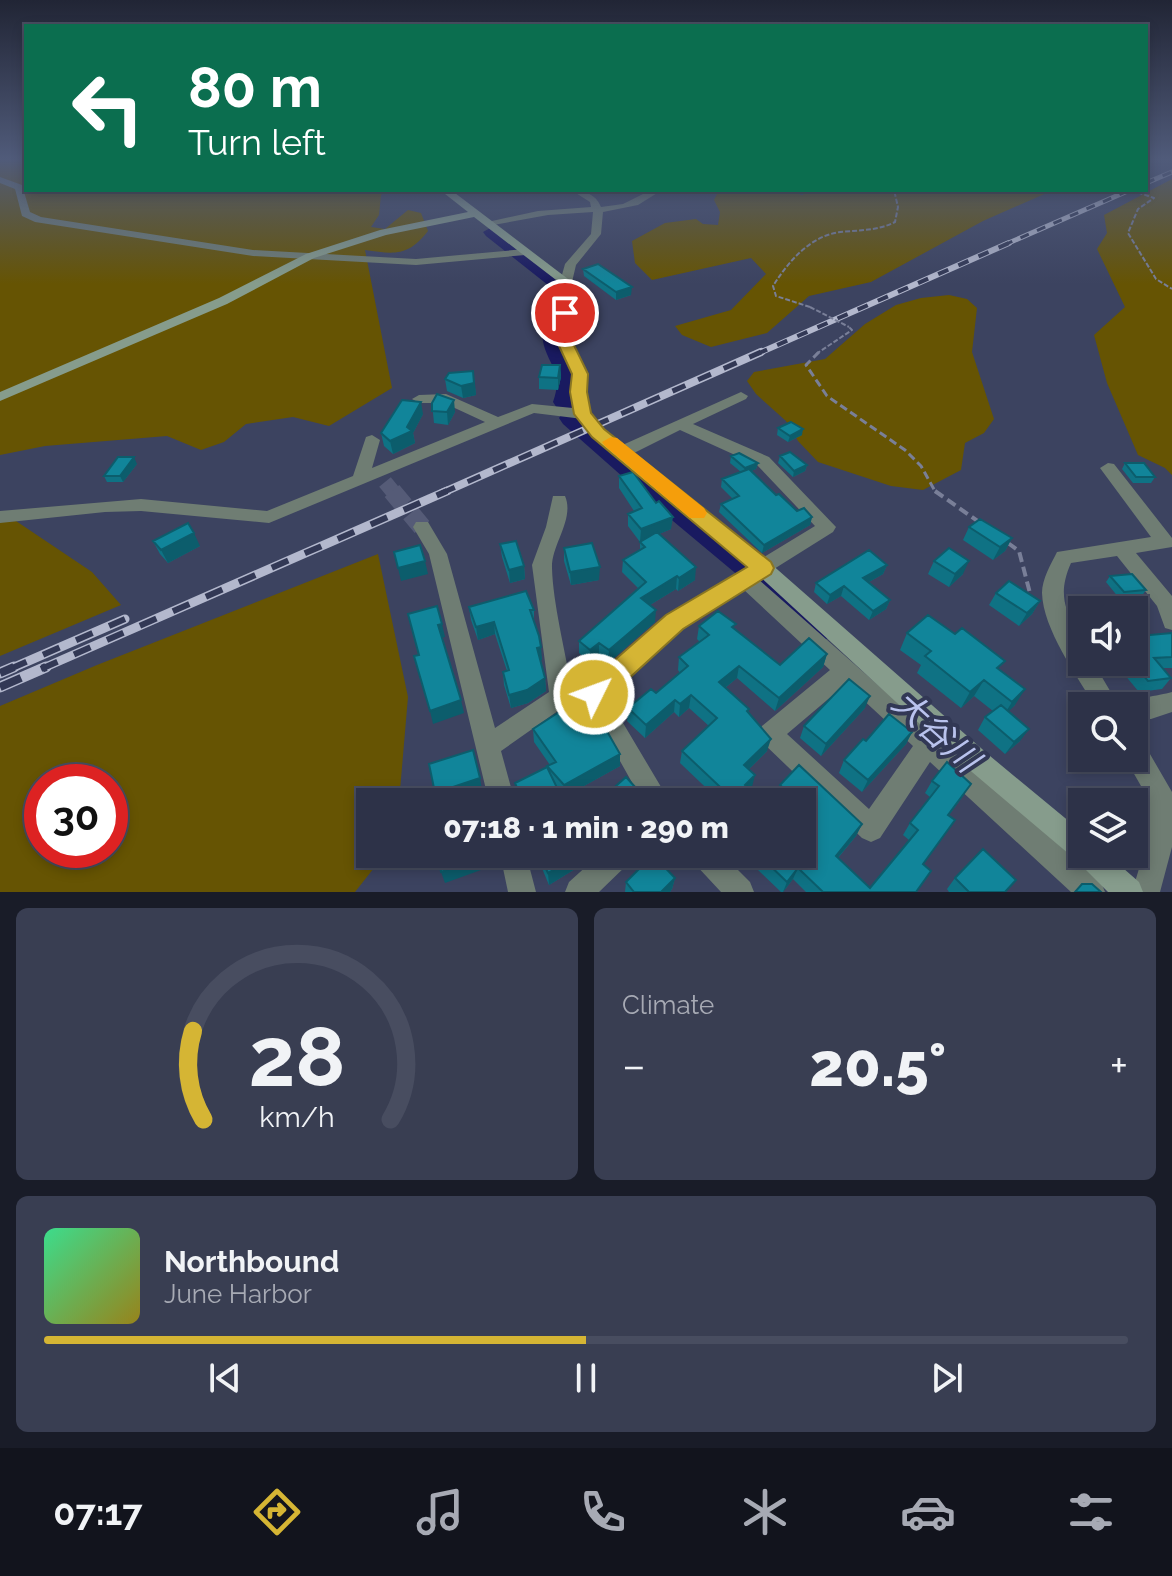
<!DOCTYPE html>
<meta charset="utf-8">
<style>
:root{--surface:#2d3248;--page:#393e52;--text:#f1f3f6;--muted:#a7aab4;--line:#484d60;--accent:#d5b534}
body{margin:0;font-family:Raleway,"Noto Sans JP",sans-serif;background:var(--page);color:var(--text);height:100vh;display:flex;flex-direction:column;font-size:30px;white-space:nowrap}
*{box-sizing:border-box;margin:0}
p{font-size:26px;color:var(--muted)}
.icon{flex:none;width:44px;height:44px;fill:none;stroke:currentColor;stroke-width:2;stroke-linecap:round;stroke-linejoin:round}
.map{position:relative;height:892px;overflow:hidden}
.sheet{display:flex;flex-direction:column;gap:16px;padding:16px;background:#191c28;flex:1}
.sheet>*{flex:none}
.top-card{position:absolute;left:24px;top:24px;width:1124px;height:168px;border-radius:0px;box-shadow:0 4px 12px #0003,0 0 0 2px var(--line);background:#0b6e4f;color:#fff;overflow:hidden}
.buttons{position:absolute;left:1068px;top:596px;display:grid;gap:16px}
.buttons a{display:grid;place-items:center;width:80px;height:80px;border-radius:0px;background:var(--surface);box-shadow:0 4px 12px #0003,0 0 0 2px var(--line);font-size:40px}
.speed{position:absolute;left:24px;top:764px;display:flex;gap:16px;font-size:40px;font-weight:700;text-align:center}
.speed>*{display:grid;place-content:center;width:104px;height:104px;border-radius:50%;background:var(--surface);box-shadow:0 4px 12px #0003,0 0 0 2px var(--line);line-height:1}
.speed .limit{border:12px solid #d22;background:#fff;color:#111}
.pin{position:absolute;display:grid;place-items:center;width:68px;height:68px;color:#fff;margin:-34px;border:4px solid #fff;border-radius:50%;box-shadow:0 2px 8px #0007}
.me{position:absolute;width:88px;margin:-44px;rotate:48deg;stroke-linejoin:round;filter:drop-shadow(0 0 6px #0008)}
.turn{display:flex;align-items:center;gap:28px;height:168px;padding:0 32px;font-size:36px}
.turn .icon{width:104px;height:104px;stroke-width:2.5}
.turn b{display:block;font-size:56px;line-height:68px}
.big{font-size:60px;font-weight:800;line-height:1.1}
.sheet .widget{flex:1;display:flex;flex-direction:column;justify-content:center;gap:12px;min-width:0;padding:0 28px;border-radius:12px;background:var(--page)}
.sheet .dial{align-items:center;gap:0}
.dial svg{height:208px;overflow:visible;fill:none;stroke:var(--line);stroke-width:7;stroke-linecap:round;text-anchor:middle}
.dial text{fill:var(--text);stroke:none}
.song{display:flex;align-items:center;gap:24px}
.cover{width:96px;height:96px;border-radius:12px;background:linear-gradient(135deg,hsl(150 70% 55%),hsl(50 70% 35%))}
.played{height:8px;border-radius:4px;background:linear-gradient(90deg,var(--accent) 50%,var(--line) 50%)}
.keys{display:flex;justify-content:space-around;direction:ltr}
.heat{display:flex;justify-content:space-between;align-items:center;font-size:44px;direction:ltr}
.sheet .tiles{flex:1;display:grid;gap:16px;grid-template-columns:1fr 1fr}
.widget:last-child{grid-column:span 2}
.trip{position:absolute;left:356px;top:788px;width:460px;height:80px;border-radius:0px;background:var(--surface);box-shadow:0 4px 12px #0003,0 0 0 2px var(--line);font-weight:800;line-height:80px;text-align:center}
.menu{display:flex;height:128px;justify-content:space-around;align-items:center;background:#12141d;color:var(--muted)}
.menu .icon{width:56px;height:56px}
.menu .selected{color:var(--accent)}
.menu b{font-size:36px;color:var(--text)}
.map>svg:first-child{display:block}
</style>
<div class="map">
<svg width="1172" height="892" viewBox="0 0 1172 892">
<rect width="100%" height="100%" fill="#3c4360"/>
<path fill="#665403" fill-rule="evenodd" d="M0,159H26V190H387L381,195L379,215L371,227L385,229L408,210L421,213L428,231C408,257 394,254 365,250L392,388L329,426L293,417L246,424L224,442L201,450L167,436L45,446L0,455Z
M1172,179V475L1165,468L1138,455L1107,383L1094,335L1125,307L1097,249L1107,233L1104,215Z
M724,190H778L803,195L805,190H1064L1049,192L983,221L871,282L809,296L767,333L711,347L682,335L675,326L731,310L766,274L751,258L652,280L635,263L632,241L665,223L696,219L703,224L718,225L720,212L714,200L717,194Z
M949,295L967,299L977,308L972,352L994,419L984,433L965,443L961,470L923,490L891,486L818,462L798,441L786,421L756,394L747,381L754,372L825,359L865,324L896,305L921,298Z
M16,521L92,572L121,605L0,656V522Z
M378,554L408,697L399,802H370V854H385L355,892H0V706L97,665ZM110,782V850H42V782Z"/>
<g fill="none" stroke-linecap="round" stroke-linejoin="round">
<path fill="#191a60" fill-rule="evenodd" d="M492,227L498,228L573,287L565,331L584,382L575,408H557L553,402C565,369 544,363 542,334C542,318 550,304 553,289L486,236L483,232Z
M572,410L581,412L671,486L674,494L683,497L829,616L834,627L829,638L816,642L803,638L744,584L740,577L661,511L658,503L649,500L563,424L559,418L563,412Z"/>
<path stroke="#555b77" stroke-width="15" stroke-dasharray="15 8" stroke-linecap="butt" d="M385,482L394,493"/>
<path stroke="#555b77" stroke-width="19" stroke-dasharray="19 10" stroke-linecap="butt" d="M392,491L422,527"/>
<path stroke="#797f98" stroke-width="2" stroke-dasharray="5 2" stroke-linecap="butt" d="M1131,190L1154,198L1138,209L1128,233L1156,279L1172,289
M810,307L776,296L773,286C788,262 810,236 840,232C859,230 877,231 895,222L898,207L894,190
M816,354L852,330L849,327"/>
<path stroke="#797f98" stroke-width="3" stroke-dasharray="8 4" stroke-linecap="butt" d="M819,352L806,365L827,396L905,450L921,466L936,493"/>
<path stroke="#797f98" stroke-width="4" stroke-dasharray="10 5" stroke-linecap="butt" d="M935,491L979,522
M1008,543L1019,551L1031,597"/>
<path fill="#6f7d73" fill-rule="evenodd" d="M0,177L22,185L30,212L41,217L253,250L416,259L525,249L530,252L525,255L416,265L253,256L35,222L22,216L15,189L0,183Z
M571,190C584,190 596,194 601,207L623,204L651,190H662L638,205L603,212L601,234L576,265L572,282L566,285L560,282L565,264L591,234L593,212L548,215L488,226L483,223L538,211L591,207L590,202Z
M741,392L748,396L746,399L693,424L769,457L836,527L833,532L758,579L1101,882L1105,892H1071L930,762L880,838L871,842L862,838L762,742L758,734L762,726L830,670L743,589L681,628L607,696L670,802H643L588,704L565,706L501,751L515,802H489L429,554L413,527L416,522H428L447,554L495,728L549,692L532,565L546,527L553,496H565C575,519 551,545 552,568C553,603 565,650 571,685L589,684L667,616L815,526L757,465L680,430L630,455H618L616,451L618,447ZM846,684L913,746L869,809L787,734Z
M446,394L498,417L532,404L583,409L591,414L583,419L534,413L269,523L141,511L105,512L0,523V511L141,499L267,511L353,476L366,437L372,435L380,440L372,468L485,422L444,403H419L412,399L419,395Z
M1108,463L1114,464L1172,538V547L1136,553L1172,596V630L1165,628L1157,606L1117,556L1071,563C1050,610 1082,621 1082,662H1093L1119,706H1095C1077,676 1043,629 1042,593C1042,579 1051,564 1057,552L1151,537L1100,468Z
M1172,692V712L1151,719L1134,720V706H1124C1133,698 1158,696 1172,692Z
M1134,739L1143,742L1172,792V847L1160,892H1132L1150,832L1149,800L1125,758H1134Z
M500,854H526L536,892H508Z
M600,854H633L629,863L599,892H565L569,882Z
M690,854H722L750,882L754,892H721L694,863Z"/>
<path fill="#869c8c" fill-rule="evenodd" d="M440,190H451L572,282L575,296L568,335L587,374L585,392L590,413L604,430L770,563L990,756L1082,832V854H1107L1139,882L1143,892H1108L1076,860L972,772L756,573L592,436L575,414L571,392L573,374L554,335L563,296L560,283L474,217L386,235L314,258L227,304L0,401V392L219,298L306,254L380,230L468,212Z"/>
<defs>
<path id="rail-far4" d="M1146,183L1172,172
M1004,245L1130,190"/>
<path id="rail-far3" d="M757,354L1009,243"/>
<path id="rail-far2" d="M442,493L761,352"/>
<path id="rail-far1" d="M10,669L125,619
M41,669L447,491"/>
<path id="rail" d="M0,673L14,667
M0,687L46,667"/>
</defs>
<use href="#rail-far4" stroke="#b3b8cd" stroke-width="5"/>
<use href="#rail-far3" stroke="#b3b8cd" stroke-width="6"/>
<use href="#rail-far2" stroke="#b3b8cd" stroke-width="8"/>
<use href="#rail-far1" stroke="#b3b8cd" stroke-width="9"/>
<use href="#rail" stroke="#b3b8cd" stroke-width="11"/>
<use href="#rail-far4" stroke="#323855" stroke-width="3" stroke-dasharray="9" stroke-linecap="butt"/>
<use href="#rail-far3" stroke="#323855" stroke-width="4" stroke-dasharray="11" stroke-linecap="butt"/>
<use href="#rail-far2" stroke="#323855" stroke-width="5" stroke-dasharray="14" stroke-linecap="butt"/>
<use href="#rail-far1" stroke="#323855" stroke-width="6" stroke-dasharray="18" stroke-linecap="butt"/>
<use href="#rail" stroke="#323855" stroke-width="8" stroke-dasharray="23" stroke-linecap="butt"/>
<path stroke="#797f98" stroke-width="2" stroke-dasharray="5 2" stroke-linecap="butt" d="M810,307L849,327"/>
</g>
<path fill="#0f7284" d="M583,269L631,295L616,300L584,276Z
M560,365L561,377L558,390L539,389V377Z
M473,371L476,395L463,398L447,391L445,379Z
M432,403L455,412L448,425L434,423Z
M423,414L413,433L415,443L393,454L384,446L381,433Z
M778,428L802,435L788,442L777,435Z
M731,456L758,463L756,469L751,471L776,495L797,511L812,517L810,525L762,553L719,512L721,504L733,499L721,487L722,479L741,472L730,463Z
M780,456L807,465L805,471L793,477L778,463Z
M1125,463L1155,477L1151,483H1133L1122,469Z
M137,464L123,482H107L104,476Z
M619,476L671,529L659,534L695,580L678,591L676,589L650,605L655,622L608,663L599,655L590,663L579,653V641L638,588L622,572L623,560L640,550V542L628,526V514L634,511L619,488Z
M969,527L1012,538L1005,551L993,560L963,540Z
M153,541L200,546L168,563L160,554Z
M500,544L524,566L525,579L510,583L502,557Z
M564,548L599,580L571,585L564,561Z
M934,561L963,574L949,587L928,574Z
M887,565L883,574L869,582L890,600L886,609L869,620L841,596L827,604L814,592L816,583Z
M1110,576L1146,590L1141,597L1119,598L1106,582Z
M996,593L1040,601L1032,614L1019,626L989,605Z
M1090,603L1118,610H1085Z
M469,607L534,610V622L542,660H540L545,678L546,691L528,703L511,708L504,685L503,672L507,671L495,634L478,640L471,620Z
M699,626L734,629L780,665L827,654L823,667L775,711L737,678L725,688L749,712L767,751L749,769L752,787L749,790L762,802H721L680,763L682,751L709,726L689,708L679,717L674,712L645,738L627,721L628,708L656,693L680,673L678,670L679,657L700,642L697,639Z
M907,633L1000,670L1015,705L1008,711L1020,741L1005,754L978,730L985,717L993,711L974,696L961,708L917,673L921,665L900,650Z
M1172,633V668H1163L1171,678L1162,689L1139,692L1114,662H1134L1139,636Z
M865,708L821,756L800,738L804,726Z
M533,729L620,766L564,797L559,792L561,802H519L516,795L515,783L550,765L534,742Z
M912,732L906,744L862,792L839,773L844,760Z
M932,781L963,796L949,815L923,865L916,892H806L793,879L783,892H781L758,870L760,863L752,854H802V802H781L776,797L780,785L862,824L856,836L838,858L870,888L909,840L903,835L910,823L930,797L925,793Z
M536,854H588V861L549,885Z
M675,878L672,889L670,892H625L626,882Z
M955,878L1005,892H949L947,889Z"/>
<path fill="#0c5d6c" d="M632,287L631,295L616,300V292Z
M560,365L561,377L558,390V378Z
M475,383L476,395L463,398L461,386Z
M454,400L455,412L448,425L447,412Z
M421,402L423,414L413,433L415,443L393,454L390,441L407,427Z
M803,429L802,435L788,442L790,436Z
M134,457L137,464L123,482L120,476Z
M758,463L756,469L744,474L745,468Z
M807,465L805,471L793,477L794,471Z
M673,517L671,529L640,542L641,529Z
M812,517L810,525L762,553L764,545Z
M194,533L200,546L168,563L161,550Z
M1012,538L1005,551L993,560L1000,547Z
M425,561L428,574L401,581L398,568Z
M969,561L963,574L949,587L955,574Z
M887,565L883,574L860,587L863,578Z
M524,566L525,579L510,583L509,570Z
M600,567L599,580L571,585L570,572Z
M696,567L695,580L678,591L679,578Z
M677,576L676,589L640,611L641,598Z
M844,586L841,596L827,604L830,595Z
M890,600L886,609L869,620L873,611Z
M1040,601L1032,614L1019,626L1027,613Z
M656,610L655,622L608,663L609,650Z
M494,622L495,634L478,640L476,627Z
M442,624L445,637L441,638L438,625Z
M599,643V655L590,663V650Z
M541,647L542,660L538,661L537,648Z
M827,654L823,667L775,711L779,698Z
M739,666L737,678L716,695L719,682Z
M545,678L546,691L528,703L511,708L509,695Z
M984,680L974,696L961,708L970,692Z
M1025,689L1015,705L1002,718L1012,702Z
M691,695L689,708L679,717L680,704Z
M870,696L865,708L821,756L826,744Z
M461,700L464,713L433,724L430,711Z
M675,700L674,712L645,738L646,725Z
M1029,729L1020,741L1005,754L1014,742Z
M912,732L906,744L862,792L868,780Z
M771,739L767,751L741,777L744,765Z
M620,754V766L564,797V785Z
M755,775L752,787L741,798L745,785Z
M480,778L482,790L446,802H437L435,793Z
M560,794L561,802H545Z
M862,824L856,836L830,867L836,856Z
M490,854L492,866L445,883L441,872Z
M580,854H588V861L549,885L548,873Z
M798,868L793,879L783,892L787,882Z
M675,878L672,889L670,892H661Z"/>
<path fill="#11859a" stroke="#0c5d6c" stroke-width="2" d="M598,264L632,287L616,292L583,269Z
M542,365H560L558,378L539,377Z
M473,371L474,383L461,386L445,379L449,373Z
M437,394L454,400L447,412L432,411V403Z
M402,400L421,402L407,427L412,431L390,441L381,433Z
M791,422L803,429L790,436L778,428Z
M790,452L807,465L794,471L780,456Z
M739,453L758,463L745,468L731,456Z
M118,457H134L120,476H104Z
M1125,463H1144L1155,477H1136Z
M749,469L776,495L779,494L797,511L804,508L812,517L764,545L721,504L739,496L722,479Z
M633,472L656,503L659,501L673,517L641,529L628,514L642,508L619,476Z
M980,519L1012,538L1000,547L969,527Z
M188,523L194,533L161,550L153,541Z
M657,532L696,567L679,578L677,576L641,598L656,610L609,650L599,643L590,650L579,641L646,582L623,560L645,547L640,542Z
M516,541L524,566L509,570L500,544Z
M592,543L600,567L570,572L564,548Z
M420,545L425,561L398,568L394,552Z
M949,548L969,561L955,574L934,561Z
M869,550L887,565L863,578L890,600L873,611L844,586L830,595L816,583Z
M1132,574L1146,590L1124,592L1110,576Z
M1009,581L1040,601L1027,613L996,593Z
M526,591L534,610H530L539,636L541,647L537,648L545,678L527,690L509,695L503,672L509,670L494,622L476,627L469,607Z
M1112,602L1118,610H1095L1090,603Z
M437,606L442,624L438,625L461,700L430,711L414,656L419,655L408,614Z
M718,611L736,624L732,627L780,665L809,638L827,654L779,698L739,666L719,682L749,709L747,711L771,739L744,765L755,775L745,785L762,802H736L682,751L717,718L691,695L680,704L675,700L646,725L628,708L651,689L656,693L688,666L679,657L709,635L699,626Z
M928,615L955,634L962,628L1005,661L997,668L1025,689L1012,702L984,680L970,692L925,656L931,651L907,633Z
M1134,630L1139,636L1172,633V657L1154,658L1171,678L1148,681L1132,662H1134Z
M849,679L870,696L826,744L804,726Z
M576,701L599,728L604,726L620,754L564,785L547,766L556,762L533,729Z
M1001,705L1029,729L1014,742L985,717Z
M889,714L912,732L868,780L844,760L863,739L866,741Z
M473,750L480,778L435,793L429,764Z
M947,762L971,784L948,815L955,820L923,864L931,871L916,892H823L798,868L787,882L762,858L765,854H802V811L805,808L802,805V802H798L780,785L799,765L862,824L836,856L870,888L918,830L910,823L939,786L932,781Z
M547,767L560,794L545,802H523L515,783Z
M626,777L645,798L640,802H598Z
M983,849L1016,880L1005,892H969L955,878Z
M438,854H490L441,872Z
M539,854H580L548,873Z
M653,855L675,878L661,892H634L626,882Z
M1082,884H1092L1101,892H1075Z"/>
<linearGradient id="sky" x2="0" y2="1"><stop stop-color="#212535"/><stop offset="0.56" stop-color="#505b7a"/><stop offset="1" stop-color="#505b7a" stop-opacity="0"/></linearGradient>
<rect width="1172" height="284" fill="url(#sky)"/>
<path fill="#d5b534" stroke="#8a7622" stroke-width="2" d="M565,309L572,313L569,335L588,374L587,392L591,413L604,429L771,562L774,568L771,574L683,629L603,702L594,705L585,702L581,694L585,686L666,615L747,567L592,437L574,414L570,392L572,374L554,335L558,313Z"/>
<path fill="#f59e0b" d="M611,437L617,438L704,508L707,513L704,518H690L605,446L602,442Z"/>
<g text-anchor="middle" stroke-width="8" stroke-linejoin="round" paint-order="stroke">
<g font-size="34" font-style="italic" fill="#b9c3ee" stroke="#323855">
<text transform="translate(936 731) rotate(42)" y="12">大谷川</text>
</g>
</g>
</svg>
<div class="buttons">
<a><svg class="icon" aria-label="sound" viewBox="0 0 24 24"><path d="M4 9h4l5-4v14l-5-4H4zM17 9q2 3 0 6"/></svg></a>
<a><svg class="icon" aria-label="search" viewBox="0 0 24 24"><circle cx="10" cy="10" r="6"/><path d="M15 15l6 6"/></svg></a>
<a><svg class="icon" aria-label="layers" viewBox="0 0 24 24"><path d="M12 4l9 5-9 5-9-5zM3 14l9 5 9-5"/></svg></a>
</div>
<div class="speed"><div class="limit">30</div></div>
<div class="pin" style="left:565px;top:313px;background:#d93025"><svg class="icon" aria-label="arrive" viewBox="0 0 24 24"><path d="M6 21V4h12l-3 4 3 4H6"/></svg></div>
<svg class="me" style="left:594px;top:694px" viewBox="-20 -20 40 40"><circle r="17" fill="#d5b534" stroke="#fff" stroke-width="3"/><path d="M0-11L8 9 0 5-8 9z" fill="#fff"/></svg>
<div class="trip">07:18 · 1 min · 290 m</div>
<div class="top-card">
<div class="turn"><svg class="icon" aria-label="left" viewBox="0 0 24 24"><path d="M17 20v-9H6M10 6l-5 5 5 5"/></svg><div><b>80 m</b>Turn left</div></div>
</div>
</div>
<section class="sheet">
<div class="tiles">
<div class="widget dial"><svg viewBox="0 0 100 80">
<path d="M14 69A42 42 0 1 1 86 69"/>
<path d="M14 69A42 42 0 0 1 10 35" stroke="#d5b534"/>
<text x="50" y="56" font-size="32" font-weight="700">28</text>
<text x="50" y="72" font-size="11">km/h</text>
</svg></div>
<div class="widget"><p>Climate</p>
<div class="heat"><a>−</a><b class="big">20.5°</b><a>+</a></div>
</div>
<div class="widget">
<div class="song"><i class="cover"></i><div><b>Northbound</b><p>June Harbor</p></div></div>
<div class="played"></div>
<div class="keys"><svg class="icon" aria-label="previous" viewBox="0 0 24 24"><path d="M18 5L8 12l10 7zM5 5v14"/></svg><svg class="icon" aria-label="pause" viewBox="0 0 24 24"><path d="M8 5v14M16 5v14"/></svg><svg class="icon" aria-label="next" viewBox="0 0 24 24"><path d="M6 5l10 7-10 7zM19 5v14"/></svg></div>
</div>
</div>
</section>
<nav class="menu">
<b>07:17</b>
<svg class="icon selected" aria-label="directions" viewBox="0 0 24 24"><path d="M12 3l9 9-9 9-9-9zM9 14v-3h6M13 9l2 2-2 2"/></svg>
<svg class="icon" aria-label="music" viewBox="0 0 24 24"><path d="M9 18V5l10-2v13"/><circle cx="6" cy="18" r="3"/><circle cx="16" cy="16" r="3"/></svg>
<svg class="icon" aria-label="phone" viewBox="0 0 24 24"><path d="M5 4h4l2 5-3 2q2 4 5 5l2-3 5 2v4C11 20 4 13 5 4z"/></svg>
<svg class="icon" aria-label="climate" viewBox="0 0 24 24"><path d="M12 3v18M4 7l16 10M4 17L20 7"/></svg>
<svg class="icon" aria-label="car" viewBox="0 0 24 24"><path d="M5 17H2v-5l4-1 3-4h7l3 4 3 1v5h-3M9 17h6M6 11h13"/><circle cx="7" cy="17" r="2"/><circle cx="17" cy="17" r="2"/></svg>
<svg class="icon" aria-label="filters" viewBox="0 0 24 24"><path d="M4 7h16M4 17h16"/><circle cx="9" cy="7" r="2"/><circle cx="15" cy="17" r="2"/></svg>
</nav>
